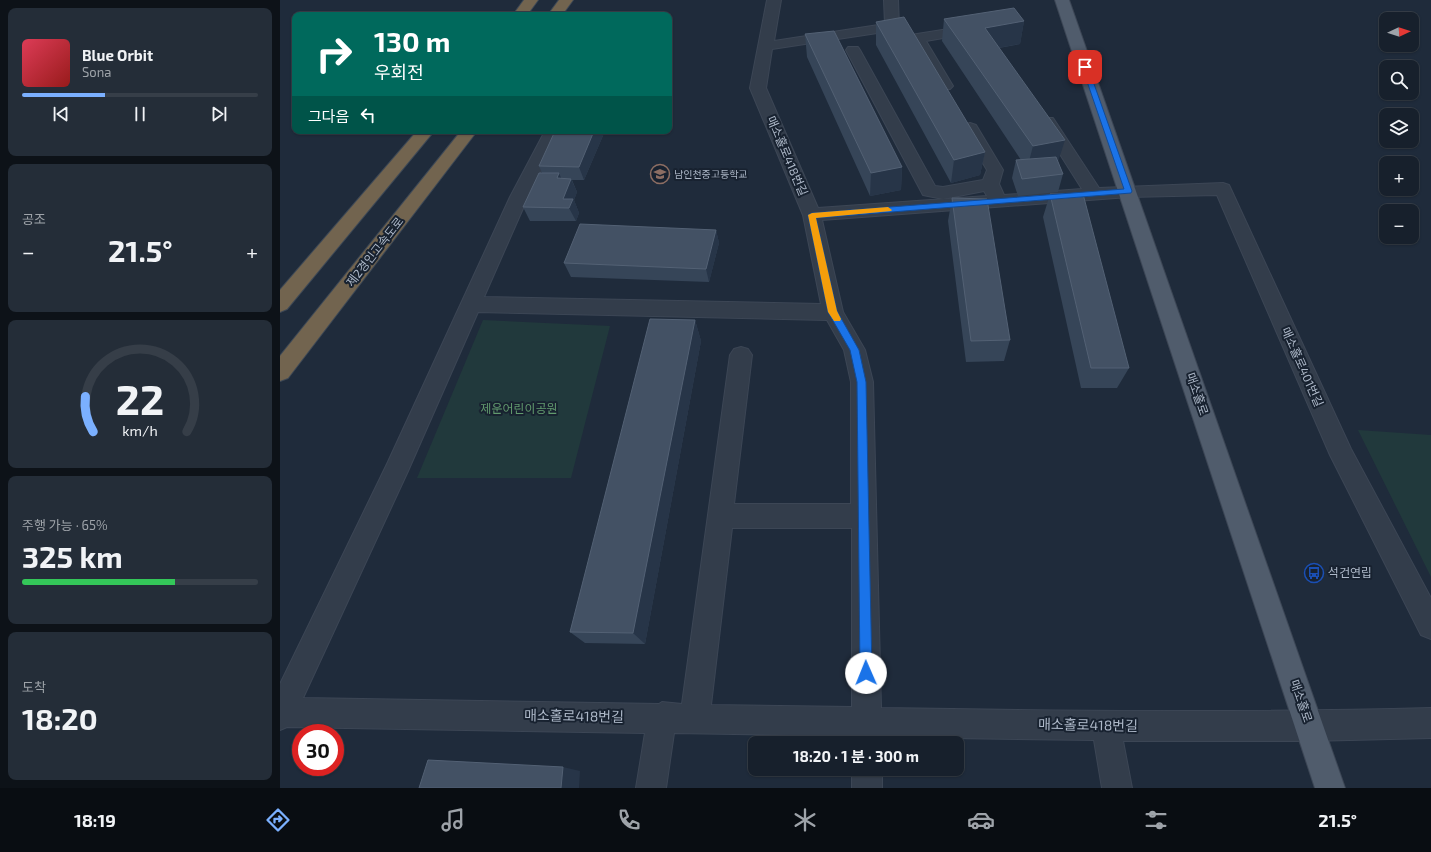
<!DOCTYPE html>
<html lang="ko">
<meta charset="utf-8">
<style>
:root{--surface:#17202c;--page:#242d38;--text:#f1f3f6;--muted:#9ea3a9;--line:#363e48;--accent:#7bb0ff}
body{margin:0;font-family:"Exo 2","Noto Sans KR",sans-serif;background:var(--page);color:var(--text);height:100vh;display:flex;flex-direction:column;font-size:15px;white-space:nowrap}
*{box-sizing:border-box;margin:0}
p{font-size:13px;color:var(--muted)}
.icon{flex:none;width:22px;height:22px;fill:none;stroke:currentColor;stroke-width:2;stroke-linecap:round;stroke-linejoin:round}
.map{position:relative;flex:1;overflow:hidden}
.sheet{display:flex;flex-direction:column;gap:8px;padding:8px;background:#0d1218;width:280px}
.sheet>*{flex:none}
.hud{position:absolute;left:12px;top:12px;width:380px;height:122px;border-radius:8px;box-shadow:0 1px 3px #0004,0 0 0 1px var(--line);background:#00695c;color:#fff;overflow:hidden}
.needle{width:26px;rotate:86deg}
.buttons{position:absolute;left:1099px;top:12px;display:grid;gap:8px}
.buttons a{display:grid;place-items:center;width:40px;height:40px;border-radius:8px;background:var(--surface);box-shadow:0 1px 3px #0004,0 0 0 1px var(--line);font-size:20px}
.speed{position:absolute;left:12px;top:724px;display:flex;gap:8px;font-size:20px;font-weight:700;text-align:center}
.speed>*{display:grid;place-content:center;width:52px;height:52px;border-radius:50%;background:var(--surface);box-shadow:0 1px 3px #0004,0 0 0 1px var(--line);line-height:1}
.speed .limit{border:6px solid #d22;background:#fff;color:#111}
.pin{position:absolute;display:grid;place-items:center;width:34px;height:34px;color:#fff;margin:-17px;border-radius:8px;box-shadow:0 2px 6px #0006}
.me{position:absolute;width:44px;margin:-22px;rotate:359deg;stroke-linejoin:round;filter:drop-shadow(0 0 3px #0008)}
.turn{display:flex;align-items:center;gap:14px;height:84px;padding:0 16px;font-size:18px}
.turn .icon{width:52px;height:52px;stroke-width:2.5}
.turn b{display:block;font-size:28px;line-height:34px}
.then{display:flex;align-items:center;height:38px;padding:0 16px;background:#0003;gap:8px;font-size:15px}
.big{font-size:30px;font-weight:700;line-height:1.1}
.sheet .widget{flex:1;display:flex;flex-direction:column;justify-content:center;gap:6px;min-width:0;padding:0 14px;border-radius:8px;background:var(--page)}
.sheet .dial{align-items:center;gap:0}
.dial svg{height:104px;overflow:visible;fill:none;stroke:var(--line);stroke-width:7;stroke-linecap:round;text-anchor:middle}
.dial text{fill:var(--text);stroke:none}
.song{display:flex;align-items:center;gap:12px}
.cover{width:48px;height:48px;border-radius:6px;background:linear-gradient(135deg,hsl(350 70% 55%),hsl(0 70% 35%))}
.played{height:4px;border-radius:2px;background:linear-gradient(90deg,var(--accent) 35%,var(--line) 35%)}
.keys{display:flex;justify-content:space-around;direction:ltr}
.heat{display:flex;justify-content:space-between;align-items:center;font-size:22px;direction:ltr}
.charge{height:6px;border-radius:3px;background:linear-gradient(90deg,#34c759 65%,var(--line) 0)}
.trip{position:absolute;left:468px;top:736px;width:216px;height:40px;border-radius:8px;background:var(--surface);box-shadow:0 1px 3px #0004,0 0 0 1px var(--line);font-weight:700;line-height:40px;text-align:center}
.tabs{display:flex;height:64px;justify-content:space-around;align-items:center;background:#090d12;color:var(--muted)}
.tabs .icon{width:28px;height:28px}
.tabs .current{color:var(--accent)}
.tabs b{font-size:18px;color:var(--text)}
main{display:flex;flex:1;min-height:0}
.map>svg:first-child{display:block}
</style>
<main>
<section class="sheet">
<div class="widget">
<div class="song"><i class="cover"></i><div><b>Blue Orbit</b><p>Sona</p></div></div>
<div class="played"></div>
<div class="keys"><svg class="icon" aria-label="previous" viewBox="0 0 24 24"><path d="M18 5L8 12l10 7zM5 5v14"/></svg><svg class="icon" aria-label="pause" viewBox="0 0 24 24"><path d="M8 5v14M16 5v14"/></svg><svg class="icon" aria-label="next" viewBox="0 0 24 24"><path d="M6 5l10 7-10 7zM19 5v14"/></svg></div>
</div>
<div class="widget"><p>공조</p>
<div class="heat"><a>−</a><b class="big">21.5°</b><a>+</a></div>
</div>
<div class="widget dial"><svg viewBox="0 0 100 80">
<path d="M14 69A42 42 0 1 1 86 69"/>
<path d="M14 69A42 42 0 0 1 8 42" stroke="#7bb0ff"/>
<text x="50" y="56" font-size="32" font-weight="700">22</text>
<text x="50" y="72" font-size="11">km/h</text>
</svg></div>
<div class="widget"><p>주행 가능 · 65%</p><b class="big">325 km</b><div class="charge"></div></div>
<div class="widget"><p>도착</p><b class="big">18:20</b></div>
</section>
<div class="map">
<svg width="1151" height="788" viewBox="0 0 1151 788">
<rect width="100%" height="100%" fill="#1f2b3b"/>
<path fill="#21393c" d="M203,320L330,326L291,478H137Z
M1078,430L1151,435V577Z"/>
<g fill="none" stroke-linecap="round" stroke-linejoin="round">
<defs>
<path id="minor" d="M487,0H501L494,41L605,24L604,0H618L619,27L617,30L492,49L486,88L538,208L707,196L704,191L663,199L643,195L566,50L568,47H578L580,50L655,186L663,187L703,180L707,170L682,128L684,125L690,123L696,125L723,170L719,184L724,195L802,189L759,121L761,118H773L819,188L943,183L949,185L1071,449L1151,598V639L1141,635L1050,455L937,195L849,197L542,220L563,312L585,350L593,382L601,708C784,711 968,713 1151,708V738L1029,741H843L852,788H822L814,740L602,737V743H572V736L394,733L386,788H356L365,733L7,727L0,730V684L107,464L230,197L265,131H281L248,197L204,297L541,304L523,215L470,88ZM198,312L547,320L564,350L571,382V504H454L472,355L468,349L461,347L454,349L450,355L402,704L382,702L379,704L23,698L128,471ZM452,528H572V707L431,705Z
M675,28L680,29L682,32L680,35L646,41L673,86L670,89H660L657,86L630,38L632,35L637,34Z
M572,769H602V788H572Z"/>
<path id="major" d="M775,0H789L1065,788H1035Z"/>
<path id="highway" d="M244,0H258L247,15H233Z
M279,0H293L282,15H268Z
M137,131H154L7,309L0,312V290Z
M181,131H197L8,378L0,381V356Z"/>
</defs>
<use href="#minor" stroke="#3c4655" stroke-width="2"/>
<use href="#major" stroke="#3c4655" stroke-width="2"/>
<use href="#highway" stroke="#3d4856" stroke-width="2"/>
<use href="#minor" fill="#333d4b" fill-rule="evenodd"/>
<use href="#major" fill="#505c6c" fill-rule="evenodd"/>
<use href="#highway" fill="#72644f" fill-rule="evenodd"/>
</g>
<path fill="#364558" d="M664,19L744,21L740,44L719,48L778,162L783,174L778,192L738,196L732,178L736,160H741L662,41Z
M596,22L705,152L700,175L671,183L596,45Z
M525,34L622,167L621,190L590,196L527,57Z
M275,131H325L304,180H292L297,192L294,200L299,213L296,221H250L243,207L262,173L259,166Z
M770,194L849,368L837,388H801L763,217Z
M672,198L730,340L724,361L686,362L668,221Z
M436,230L439,243L429,282L291,277L284,263Z
M415,320L421,341L365,644L305,643L290,632Z"/>
<path fill="#273548" d="M744,21L740,44L701,51L705,28Z
M314,131H325L304,180L299,167Z
M785,140L778,162L747,169L753,146Z
M705,152L700,175L671,183L674,160Z
M622,167L621,190L590,196L591,173Z
M279,173L285,187L277,178Z
M291,179L297,192L294,200L299,213L296,221L289,208L283,199Z
M436,230L439,243L429,282L426,269Z
M415,320L421,341L365,644L353,633Z
M283,767L300,771L299,788H281Z"/>
<path fill="#435164" stroke="#536174" d="M734,8L744,21L705,28L785,140L753,146L664,19Z
M624,17L705,152L674,160L596,22Z
M554,31L622,167L591,173L525,34Z
M275,131H314L299,167L259,166Z
M776,157L783,174L742,179L736,160Z
M259,173H279L277,178L291,179L283,199H293L289,208L243,207Z
M770,194H803L849,368H811Z
M672,198L707,199L730,340L691,341Z
M300,224L436,230L426,269L284,263Z
M370,319L415,320L353,633L290,632Z
M148,760L283,767L281,788H139Z"/>
<path fill="#1a73e8" stroke="#114b97" d="M805,65L808,67L852,191L851,193L536,218L557,311L579,350L586,382L592,673L590,677L586,679L582,677L580,673L577,382L570,350L548,312L528,215L532,213L844,189L802,67Z"/>
<path fill="#f59e0b" d="M608,207L612,210L611,211L536,218L557,311L561,319L560,321H554L548,312L528,215L532,213Z"/>
<defs>
<symbol id="school-ring" viewBox="-11 -11 22 22"><circle r="9.5" fill="#182230" stroke="#8d6e63" stroke-width="1.5"/><path d="M0-5L7-2L0 1L-7-2ZM-4 1L0 2.5L4 1V4Q0 6-4 4Z" fill="#8d6e63"/></symbol>
<symbol id="bus-ring" viewBox="-11 -11 22 22"><circle r="9.5" fill="#182230" stroke="#1a4fb4" stroke-width="1.5"/><path d="M-5-6H5V4H4V6H2V4H-2V6H-4V4H-5ZM-3.5-4V0h7V-4ZM-3.5 1.2v1.5H-2V1.2ZM2 1.2v1.5H3.5V1.2Z" fill="#1a4fb4"/></symbol>
</defs>
<g fill-rule="evenodd">
<use href="#school-ring" x="369" y="163" width="22" height="22"/>
<use href="#bus-ring" x="1023" y="562" width="22" height="22"/>
</g>
<g text-anchor="middle" stroke-width="4" stroke-linejoin="round" paint-order="stroke">
<g font-size="10" fill="#adb8c8" stroke="#182230" text-anchor="start">
<text x="394" y="178">남인천중고등학교</text>
</g>
<g font-size="12" fill="#adb8c8" stroke="#182230">
<text transform="translate(507 156) rotate(67)" y="4">매소홀로418번길</text>
<text transform="translate(95 252) rotate(-52)" y="4">제2경인고속도로</text>
<text transform="translate(1022 367) rotate(66)" y="4">매소홀로401번길</text>
<text transform="translate(917 394) rotate(71)" y="4">매소홀로</text>
<text transform="translate(1021 701) rotate(71)" y="4">매소홀로</text>
</g>
<g font-size="12" fill="#629b6e" stroke="#182230">
<text x="239" y="413">제운어린이공원</text>
</g>
<g font-size="12" fill="#adb8c8" stroke="#182230" text-anchor="start">
<text x="1048" y="577">석건연립</text>
</g>
<g font-size="14" fill="#adb8c8" stroke="#182230">
<text transform="translate(294 716) rotate(1)" y="5">매소홀로418번길</text>
<text transform="translate(808 725) rotate(1)" y="5">매소홀로418번길</text>
</g>
</g>
</svg>
<div class="buttons">
<a><svg class="needle" viewBox="-14 -14 28 28"><path d="M0-13l5 13h-10z" fill="#e53935"/><path d="M0 13l5-13h-10z" fill="#9ea3a9"/></svg></a>
<a><svg class="icon" aria-label="search" viewBox="0 0 24 24"><circle cx="10" cy="10" r="6"/><path d="M15 15l6 6"/></svg></a>
<a><svg class="icon" aria-label="layers" viewBox="0 0 24 24"><path d="M12 4l9 5-9 5-9-5zM3 14l9 5 9-5"/></svg></a>
<a>+</a>
<a>−</a>
</div>
<div class="speed"><div class="limit">30</div></div>
<div class="pin" style="left:805px;top:67px;background:#d93025"><svg class="icon" aria-label="arrive" viewBox="0 0 24 24"><path d="M6 21V4h12l-3 4 3 4H6"/></svg></div>
<svg class="me" style="left:586px;top:673px" viewBox="-20 -20 40 40"><circle r="19" fill="#fff"/><path d="M0-13L10 11 0 6-10 11z" fill="#1a73e8"/></svg>
<div class="trip">18:20 · 1 분 · 300 m</div>
<div class="hud">
<div class="turn"><svg class="icon" aria-label="right" viewBox="0 0 24 24"><path d="M7 20v-9h11M14 6l5 5-5 5"/></svg><div><b>130 m</b>우회전</div></div>
<div class="then">그다음<svg class="icon" aria-label="left" viewBox="0 0 24 24"><path d="M17 20v-9H6M10 6l-5 5 5 5"/></svg></div>
</div>
</div>
</main>
<nav class="tabs">
<b>18:19</b>
<svg class="icon current" aria-label="directions" viewBox="0 0 24 24"><path d="M12 3l9 9-9 9-9-9zM9 14v-3h6M13 9l2 2-2 2"/></svg>
<svg class="icon" aria-label="music" viewBox="0 0 24 24"><path d="M9 18V5l10-2v13"/><circle cx="6" cy="18" r="3"/><circle cx="16" cy="16" r="3"/></svg>
<svg class="icon" aria-label="phone" viewBox="0 0 24 24"><path d="M5 4h4l2 5-3 2q2 4 5 5l2-3 5 2v4C11 20 4 13 5 4z"/></svg>
<svg class="icon" aria-label="climate" viewBox="0 0 24 24"><path d="M12 3v18M4 7l16 10M4 17L20 7"/></svg>
<svg class="icon" aria-label="car" viewBox="0 0 24 24"><path d="M5 17H2v-5l4-1 3-4h7l3 4 3 1v5h-3M9 17h6M6 11h13"/><circle cx="7" cy="17" r="2"/><circle cx="17" cy="17" r="2"/></svg>
<svg class="icon" aria-label="filters" viewBox="0 0 24 24"><path d="M4 7h16M4 17h16"/><circle cx="9" cy="7" r="2"/><circle cx="15" cy="17" r="2"/></svg>
<b>21.5°</b>
</nav>
